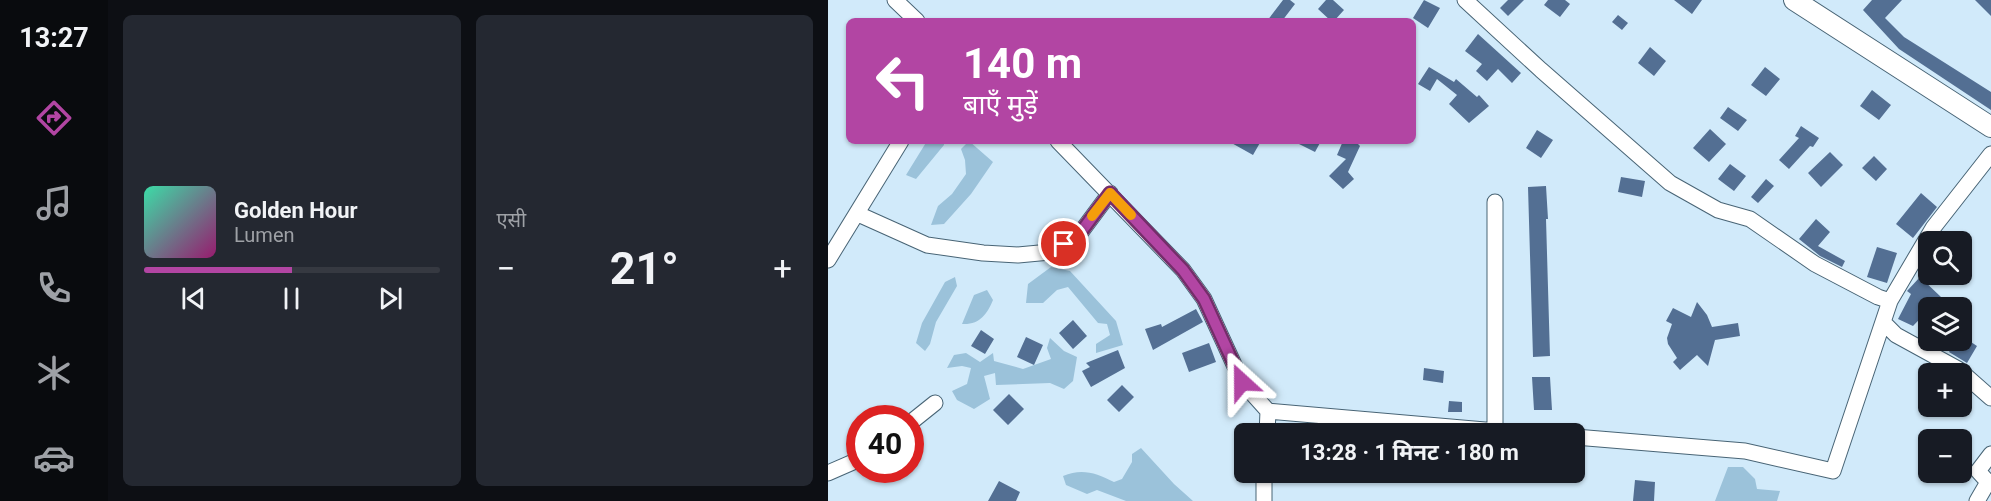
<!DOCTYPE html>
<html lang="hi">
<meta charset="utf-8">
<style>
:root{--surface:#171b24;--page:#242831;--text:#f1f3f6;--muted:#9ea1a6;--line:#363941;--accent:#b245a3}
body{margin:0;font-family:Roboto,"Noto Sans Devanagari",sans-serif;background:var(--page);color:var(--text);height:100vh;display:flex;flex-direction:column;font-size:22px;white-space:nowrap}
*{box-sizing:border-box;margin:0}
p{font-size:20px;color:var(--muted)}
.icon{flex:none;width:33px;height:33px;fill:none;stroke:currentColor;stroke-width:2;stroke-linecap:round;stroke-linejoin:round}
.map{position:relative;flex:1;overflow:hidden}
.drawer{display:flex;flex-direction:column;gap:15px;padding:15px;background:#0d0f14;width:720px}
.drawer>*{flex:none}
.guide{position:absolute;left:18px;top:18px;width:570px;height:126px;border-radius:9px;box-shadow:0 2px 4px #0004;background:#b245a3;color:#fff;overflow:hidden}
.controls{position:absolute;left:1090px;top:231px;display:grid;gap:12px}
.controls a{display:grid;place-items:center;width:54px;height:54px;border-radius:9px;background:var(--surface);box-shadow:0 2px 4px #0004;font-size:30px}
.speed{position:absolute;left:18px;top:405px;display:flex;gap:12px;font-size:30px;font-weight:700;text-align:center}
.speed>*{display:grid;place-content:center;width:78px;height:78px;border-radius:50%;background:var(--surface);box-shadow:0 2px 4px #0004;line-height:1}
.speed .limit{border:9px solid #d22;background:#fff;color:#111}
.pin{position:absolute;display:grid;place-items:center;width:51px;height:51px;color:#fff;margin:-26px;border:3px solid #fff;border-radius:50%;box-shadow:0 2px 6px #0007}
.me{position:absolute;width:66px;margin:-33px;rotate:336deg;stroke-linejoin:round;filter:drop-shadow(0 0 4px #0008)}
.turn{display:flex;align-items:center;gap:21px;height:126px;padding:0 18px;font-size:27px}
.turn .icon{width:78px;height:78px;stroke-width:2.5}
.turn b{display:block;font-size:42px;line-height:51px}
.big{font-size:45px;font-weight:700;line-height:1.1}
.drawer .tile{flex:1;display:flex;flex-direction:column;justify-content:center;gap:9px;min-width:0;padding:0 21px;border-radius:9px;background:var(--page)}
.song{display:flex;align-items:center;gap:18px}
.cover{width:72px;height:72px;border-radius:9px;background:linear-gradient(135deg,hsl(160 70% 55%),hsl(320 70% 35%))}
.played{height:6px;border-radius:3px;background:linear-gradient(90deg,var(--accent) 50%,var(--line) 50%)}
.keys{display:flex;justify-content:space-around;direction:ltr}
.heat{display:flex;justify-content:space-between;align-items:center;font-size:33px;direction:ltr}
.drawer .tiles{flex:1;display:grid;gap:15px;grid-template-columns:repeat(2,1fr)}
.trip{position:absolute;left:406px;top:423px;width:351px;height:60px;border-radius:9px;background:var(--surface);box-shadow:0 2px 4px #0004;font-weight:700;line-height:60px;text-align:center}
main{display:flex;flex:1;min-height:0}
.tabs{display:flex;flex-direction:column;width:108px;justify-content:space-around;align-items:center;background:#090b0e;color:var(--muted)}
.tabs .icon{width:42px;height:42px}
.tabs .selected{color:var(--accent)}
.tabs b{font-size:27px;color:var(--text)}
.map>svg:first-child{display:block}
</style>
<main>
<nav class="tabs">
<b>13:27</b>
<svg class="icon selected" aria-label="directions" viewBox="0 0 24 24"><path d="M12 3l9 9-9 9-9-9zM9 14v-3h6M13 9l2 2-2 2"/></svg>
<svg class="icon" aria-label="music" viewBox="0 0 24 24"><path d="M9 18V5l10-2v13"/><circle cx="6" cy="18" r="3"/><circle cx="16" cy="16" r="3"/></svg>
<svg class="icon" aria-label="phone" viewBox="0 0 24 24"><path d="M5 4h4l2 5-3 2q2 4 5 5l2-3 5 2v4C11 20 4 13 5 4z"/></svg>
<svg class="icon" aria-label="climate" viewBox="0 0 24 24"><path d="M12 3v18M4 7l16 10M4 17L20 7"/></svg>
<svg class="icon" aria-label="car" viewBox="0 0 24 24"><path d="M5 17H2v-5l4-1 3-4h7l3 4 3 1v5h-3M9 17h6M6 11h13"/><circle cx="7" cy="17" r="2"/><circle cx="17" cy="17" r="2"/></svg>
</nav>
<section class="drawer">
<div class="tiles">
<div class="tile">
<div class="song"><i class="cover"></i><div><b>Golden Hour</b><p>Lumen</p></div></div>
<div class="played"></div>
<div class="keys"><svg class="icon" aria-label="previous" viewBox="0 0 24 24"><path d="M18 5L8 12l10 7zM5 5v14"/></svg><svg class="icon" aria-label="pause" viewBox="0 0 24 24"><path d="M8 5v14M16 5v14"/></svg><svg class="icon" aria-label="next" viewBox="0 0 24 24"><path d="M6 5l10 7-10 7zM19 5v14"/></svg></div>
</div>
<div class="tile"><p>एसी</p>
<div class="heat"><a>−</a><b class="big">21°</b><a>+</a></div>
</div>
</div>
</section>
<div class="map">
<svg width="1163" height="501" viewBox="0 0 1163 501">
<rect width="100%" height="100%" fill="#d1eafa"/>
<path fill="#9bc2da" d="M99,141H116V145L88,179L78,175Z
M141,141L165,162L143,194L116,224L103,225L110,206L124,194L138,174L137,160L133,149Z
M223,267L242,271L288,321L295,345L268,353V344L282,335L279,324L270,323L240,287L229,290L215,303H198L200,284Z
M127,277L129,286L108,322L102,344L97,351L88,343L94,323L117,282Z
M159,290L165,300C159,314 152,325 134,324L146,295Z
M222,338L236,351L249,357L245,381L236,389L222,383L168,385L167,373L156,376L162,399L146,409L129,400L124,391L139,384L143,368L134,366L119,368L126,355L138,353L152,362L165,353L166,361L195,369L223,359L219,348Z
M313,448L346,484L365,501H298L269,490L259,494L238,485L235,476C254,468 268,473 286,482L294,479L304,462V454Z
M900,467H915L927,479L929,489L952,491L949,501H887Z"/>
<path fill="#536f93" d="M455,0H462L467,4L454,21H439Z
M498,0H505L516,10L506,21H503L490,9Z
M596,0L612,8L600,28L585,18Z
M680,0H696L680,16L672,8Z
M720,0H737L742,4L732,17L716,5Z
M846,0H874L864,14Z
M1044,0H1074L1057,18L1076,37L1163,92V110L1071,49L1035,10Z
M1147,0H1163V16Z
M790,15L800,23L794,30L784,22Z
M650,34L693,73L684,83L670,69L659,81L648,71L654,64L637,51Z
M822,47L838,61L826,76L810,63Z
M601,67L626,82L628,79L649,97L651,95L661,106L641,123L621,104L629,95L609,79L602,91L590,84Z
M937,67L952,79L938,96L923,85Z
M1044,90L1063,105L1051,120L1032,106Z
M900,107L919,120L910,131L892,118Z
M973,126L991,138L985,147L982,146L961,169L951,160L971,138L967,136Z
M882,129L898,144L881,162L865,148Z
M709,130L725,140L713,158L698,148Z
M400,141H433L425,155Z
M465,141H493L487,152Z
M515,141H532L530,144L532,146L520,172L526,179L515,189L501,176L518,159L509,155Z
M1002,152L1015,165L993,187L980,173Z
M1046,156L1059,169L1048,181L1034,168Z
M902,164L918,176L906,191L890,179Z
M793,177L817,181L814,197L790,192Z
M938,179L946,186L930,203L923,197Z
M718,186L720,219H718L722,356L705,357L700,187Z
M1093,193L1109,207L1085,238L1068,224Z
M988,219L1002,232L990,246L1017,261L1014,267L992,256L971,239Z
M1049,247L1069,253L1059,283L1039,277Z
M1092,277L1113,297L1085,326L1070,319L1083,294L1079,291Z
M869,302L879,315L884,327L910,323L912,336L887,340L880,366L869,355L852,370L845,362L849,358L840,344L839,338L844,324L838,321L845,308L863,317Z
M368,309L375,322L325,350L317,329L333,324L334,327Z
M245,320L259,336L245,349L231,333Z
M153,330L166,339L157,354L143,346Z
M1134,336L1149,346L1139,363L1121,352L1128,340H1134Z
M198,337L215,345L206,365L189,357Z
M381,343L388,362L361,372L354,353Z
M290,350L297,368L263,387L254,371L262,367L258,363Z
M596,368L616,371L615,383L595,380Z
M704,377H722L724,410H706Z
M294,385L306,397L291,412L279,400Z
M181,394L196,409L180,425L165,410Z
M621,401L634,402V412H620Z
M807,480L827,482L826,501H805Z
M171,481L192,492L188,501H160Z"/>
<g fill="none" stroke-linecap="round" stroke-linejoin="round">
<defs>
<path id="minor" d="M67,0L89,21
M637,0L713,70L842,183L890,210L922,219L987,264L1050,297L1062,301
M230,141L355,270L376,299L414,382L440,411L439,434
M667,202V430
M30,214L99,245L155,253L190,255L222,252L250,236L282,193
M0,260L73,141
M1055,322L1068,335L1130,369L1163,398
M440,411L704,434
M82,423L107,403
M747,437L917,451L1005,471L1062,301L1105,228L1163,154
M436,472V501
M0,473L32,459
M1149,501L1160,482L1150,471L1163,454"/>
<path id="major" d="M966,0L1163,127"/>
</defs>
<use href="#minor" stroke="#486475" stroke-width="17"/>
<use href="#major" stroke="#486475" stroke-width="22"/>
<use href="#minor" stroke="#fff" stroke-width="15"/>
<use href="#major" stroke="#fff" stroke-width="20"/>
</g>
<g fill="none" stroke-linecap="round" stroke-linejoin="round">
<defs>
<path id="route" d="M236,244L250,236L282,193L355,270L376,299L414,382"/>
</defs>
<use href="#route" stroke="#742d6a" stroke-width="15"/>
<use href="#route" stroke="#b245a3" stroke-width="10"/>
<path stroke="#f59e0b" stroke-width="10" d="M264,216L282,193L303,215"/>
</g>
</svg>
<div class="controls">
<a><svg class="icon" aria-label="search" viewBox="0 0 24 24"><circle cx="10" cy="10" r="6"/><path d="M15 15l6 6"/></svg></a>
<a><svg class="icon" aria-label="layers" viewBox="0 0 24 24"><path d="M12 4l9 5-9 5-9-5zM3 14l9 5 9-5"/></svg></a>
<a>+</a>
<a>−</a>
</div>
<div class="speed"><div class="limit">40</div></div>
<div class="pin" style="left:236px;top:244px;background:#d93025"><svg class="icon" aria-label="arrive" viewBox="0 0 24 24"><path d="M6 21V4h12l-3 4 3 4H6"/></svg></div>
<svg class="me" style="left:414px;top:382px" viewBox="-20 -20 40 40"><path d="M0-17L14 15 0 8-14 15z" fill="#b245a3" stroke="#fff" stroke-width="4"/></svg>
<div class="trip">13:28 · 1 मिनट · 180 m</div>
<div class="guide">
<div class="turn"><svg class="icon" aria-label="left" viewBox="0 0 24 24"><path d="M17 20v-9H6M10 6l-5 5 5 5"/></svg><div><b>140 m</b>बाएँ मुड़ें</div></div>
</div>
</div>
</main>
